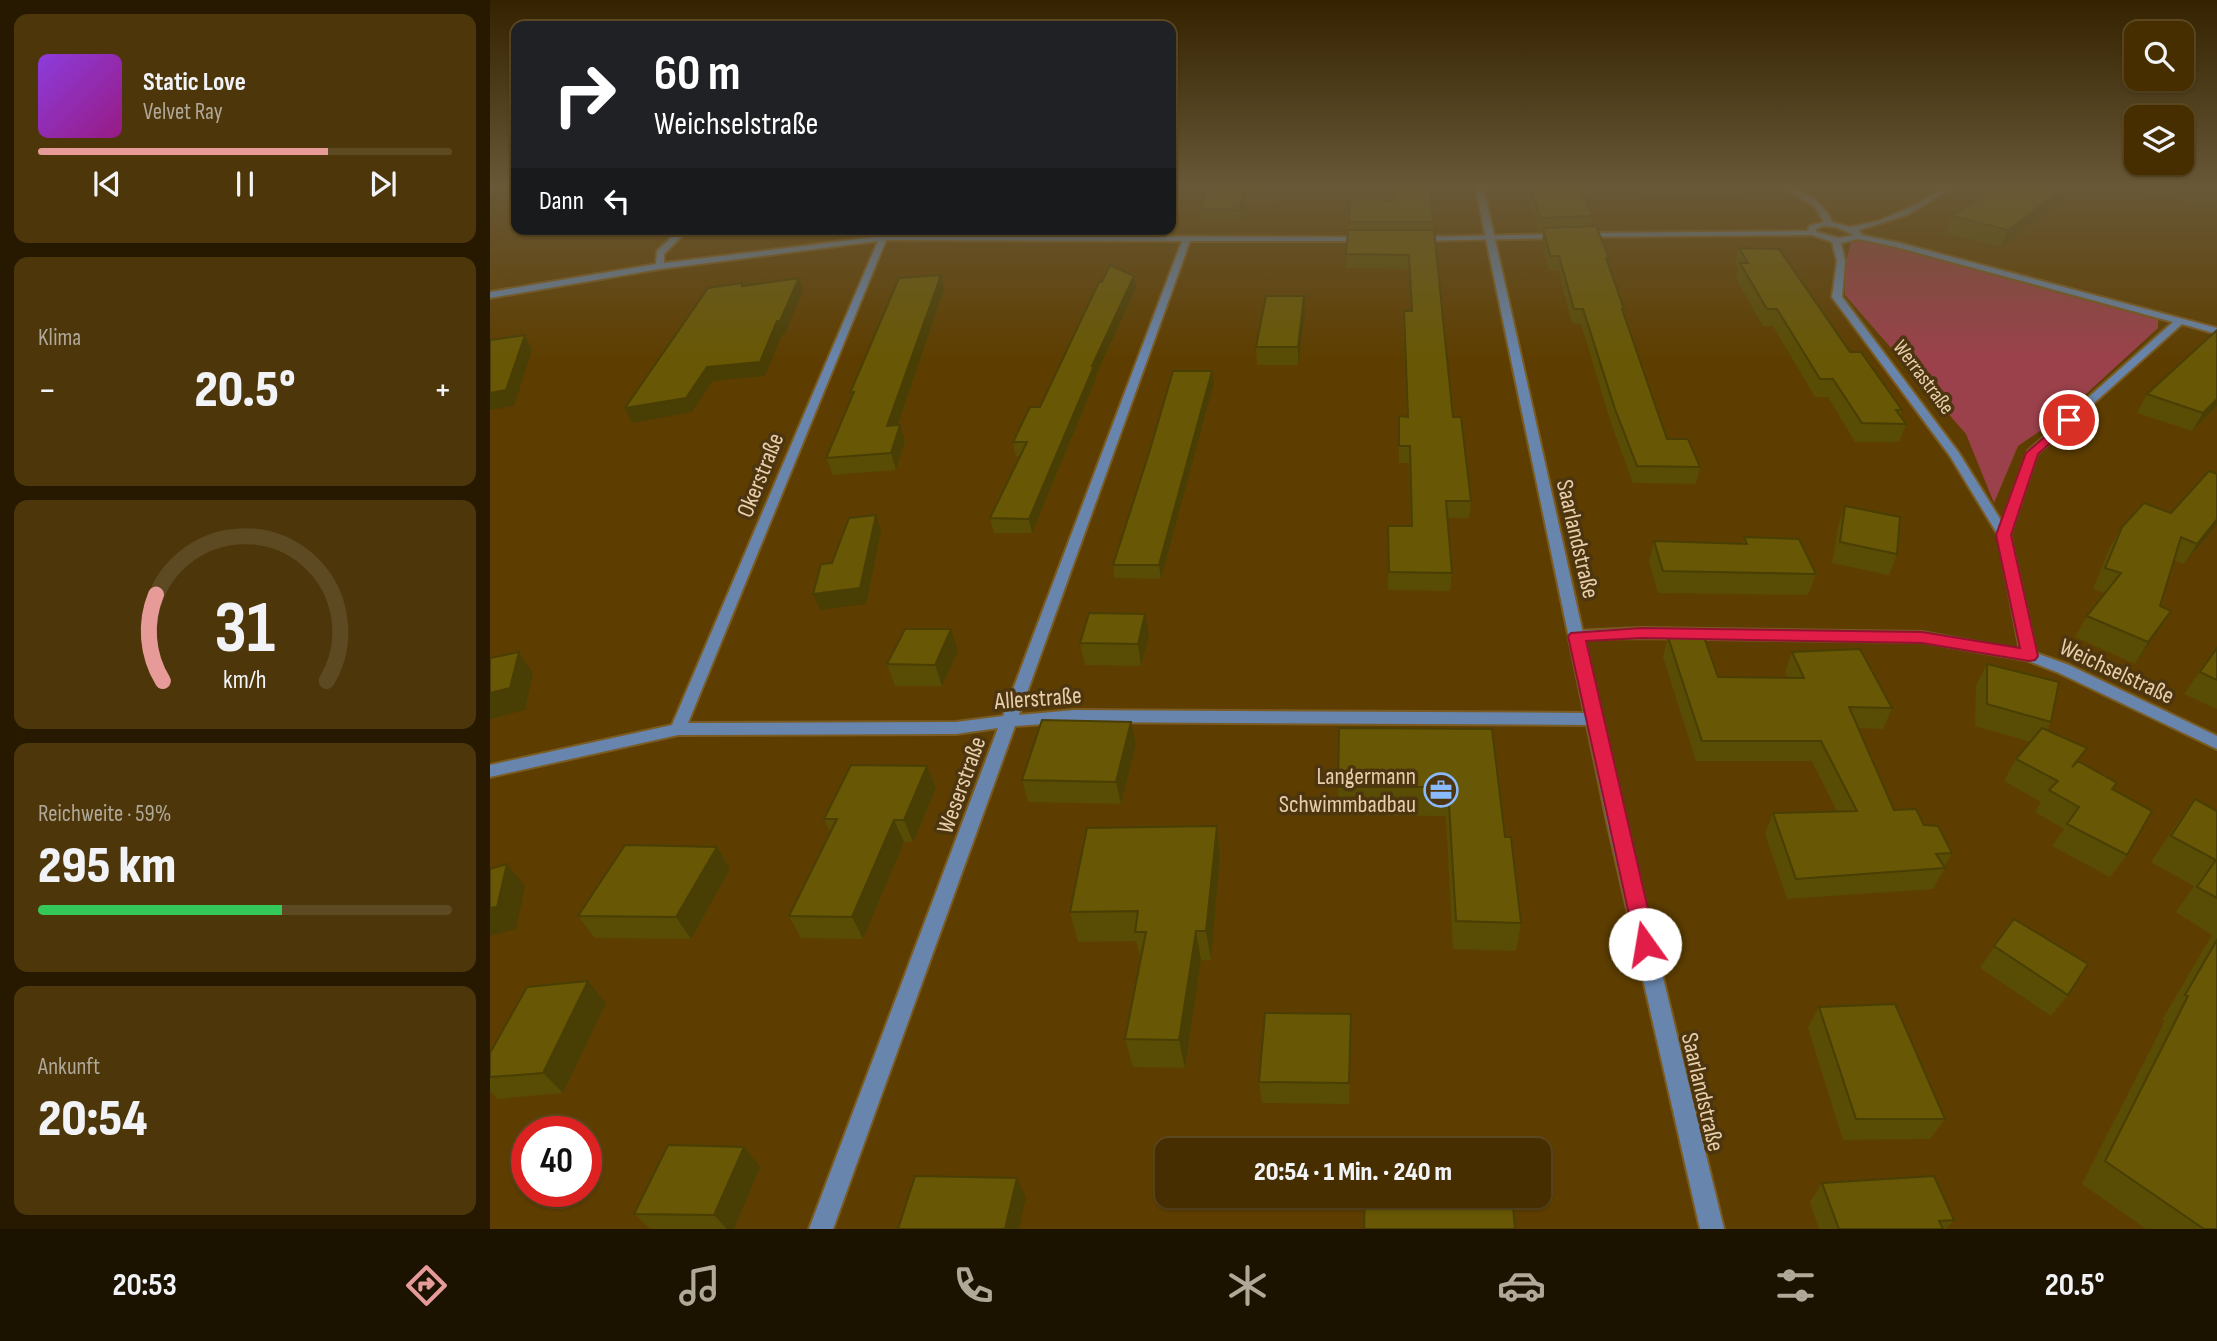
<!DOCTYPE html>
<html lang="de">
<meta charset="utf-8">
<style>
:root{--surface:#462e00;--page:#4d360a;--text:#f1f3f6;--muted:#b0a899;--line:#5e4a22;--accent:#e69b98}
body{margin:0;font-family:"Sofia Sans Condensed",sans-serif;background:var(--page);color:var(--text);height:100vh;display:flex;flex-direction:column;font-size:26px;white-space:nowrap}
*{box-sizing:border-box;margin:0}
p{font-size:23px;color:var(--muted)}
.icon{flex:none;width:38px;height:38px;fill:none;stroke:currentColor;stroke-width:2;stroke-linecap:round;stroke-linejoin:round}
.map{position:relative;flex:1;overflow:hidden}
.panel{display:flex;flex-direction:column;gap:14px;padding:14px;background:#261900;width:490px}
.panel>*{flex:none}
.top-card{position:absolute;left:21px;top:21px;width:665px;height:214px;border-radius:14px;box-shadow:0 2px 5px #0004,0 0 0 2px var(--line);background:#202124;color:#fff;overflow:hidden}
.buttons{position:absolute;left:1634px;top:21px;display:grid;gap:14px}
.buttons a{display:grid;place-items:center;width:70px;height:70px;border-radius:14px;background:var(--surface);box-shadow:0 2px 5px #0004,0 0 0 2px var(--line);font-size:35px}
.speed{position:absolute;left:21px;top:1116px;display:flex;gap:14px;font-size:35px;font-weight:700;text-align:center}
.speed>*{display:grid;place-content:center;width:91px;height:91px;border-radius:50%;background:var(--surface);box-shadow:0 2px 5px #0004,0 0 0 2px var(--line);line-height:1}
.speed .limit{border:10px solid #d22;background:#fff;color:#111}
.pin{position:absolute;display:grid;place-items:center;width:60px;height:60px;color:#fff;margin:-30px;border:4px solid #fff;border-radius:50%;box-shadow:0 2px 7px #0007}
.me{position:absolute;width:77px;margin:-38px;rotate:347deg;stroke-linejoin:round;filter:drop-shadow(0 0 5px #0008)}
.turn{display:flex;align-items:center;gap:24px;height:147px;padding:0 28px;font-size:32px}
.turn .icon{width:91px;height:91px;stroke-width:2.5}
.turn b{display:block;font-size:49px;line-height:60px}
.then{display:flex;align-items:center;height:66px;padding:0 28px;background:#0003;gap:14px;font-size:26px}
.big{font-size:52px;font-weight:800;line-height:1.1}
.panel .widget{flex:1;display:flex;flex-direction:column;justify-content:center;gap:10px;min-width:0;padding:0 24px;border-radius:14px;background:var(--page)}
.panel .dial{align-items:center;gap:0}
.dial svg{height:182px;overflow:visible;fill:none;stroke:var(--line);stroke-width:7;stroke-linecap:round;text-anchor:middle}
.dial text{fill:var(--text);stroke:none}
.song{display:flex;align-items:center;gap:21px}
.cover{width:84px;height:84px;border-radius:10px;background:linear-gradient(135deg,hsl(270 70% 55%),hsl(310 70% 35%))}
.played{height:7px;border-radius:4px;background:linear-gradient(90deg,var(--accent) 70%,var(--line) 70%)}
.keys{display:flex;justify-content:space-around;direction:ltr}
.heat{display:flex;justify-content:space-between;align-items:center;font-size:38px;direction:ltr}
.charge{height:10px;border-radius:5px;background:linear-gradient(90deg,#34c759 59%,var(--line) 0)}
.trip{position:absolute;left:665px;top:1138px;width:396px;height:70px;border-radius:14px;background:var(--surface);box-shadow:0 2px 5px #0004,0 0 0 2px var(--line);font-weight:800;line-height:70px;text-align:center}
.menu{display:flex;height:112px;justify-content:space-around;align-items:center;background:#1c1200;color:var(--muted)}
.menu .icon{width:49px;height:49px}
.menu .selected{color:var(--accent)}
.menu b{font-size:32px;color:var(--text)}
main{display:flex;flex:1;min-height:0}
.map>svg:first-child{display:block}
</style>
<main>
<section class="panel">
<div class="widget">
<div class="song"><i class="cover"></i><div><b>Static Love</b><p>Velvet Ray</p></div></div>
<div class="played"></div>
<div class="keys"><svg class="icon" aria-label="previous" viewBox="0 0 24 24"><path d="M18 5L8 12l10 7zM5 5v14"/></svg><svg class="icon" aria-label="pause" viewBox="0 0 24 24"><path d="M8 5v14M16 5v14"/></svg><svg class="icon" aria-label="next" viewBox="0 0 24 24"><path d="M6 5l10 7-10 7zM19 5v14"/></svg></div>
</div>
<div class="widget"><p>Klima</p>
<div class="heat"><a>−</a><b class="big">20.5°</b><a>+</a></div>
</div>
<div class="widget dial"><svg viewBox="0 0 100 80">
<path d="M14 69A42 42 0 1 1 86 69"/>
<path d="M14 69A42 42 0 0 1 11 31" stroke="#e69b98"/>
<text x="50" y="56" font-size="32" font-weight="700">31</text>
<text x="50" y="72" font-size="11">km/h</text>
</svg></div>
<div class="widget"><p>Reichweite · 59%</p><b class="big">295 km</b><div class="charge"></div></div>
<div class="widget"><p>Ankunft</p><b class="big">20:54</b></div>
</section>
<div class="map">
<svg width="1727" height="1229" viewBox="0 0 1727 1229">
<rect width="100%" height="100%" fill="#5e3e00"/>
<path fill="#9b414b" d="M1374,240L1668,320V328L1572,416L1528,446L1504,503L1476,434L1355,295L1354,269L1361,242Z"/>
<g fill="none" stroke-linecap="round" stroke-linejoin="round">
<defs>
<path id="minor" d="M1,186H9L0,194V187Z
M681,186H689L685,226L681,228Z
M1290,186C1310,185 1336,204 1342,222L1360,227L1388,221L1423,206L1458,186H1466L1417,215L1369,230L1372,235L1410,243L1727,328V334L1692,324L1547,454L1520,535L1546,653L1579,665L1727,736V749L1569,673L1536,660L1432,642L1152,638L1081,639L1079,636L1086,631L1152,628L1432,632L1530,650L1508,535L1460,456L1342,297L1347,261L1342,242L1322,235L1092,237L1088,235L1092,233L1318,231L1319,226L1334,222L1325,207ZM1333,226L1346,227L1364,235L1349,238L1326,232V229ZM1368,239L1406,247L1683,322L1538,451L1512,522L1469,453L1352,297L1355,261L1351,243Z
M190,229H199L174,254V263L393,236L879,237V241H700L529,715L584,710L1104,713L1110,715L1112,719L1110,723L1104,725L584,722L525,726L343,1229H319L508,728L466,734L188,735L0,777V765L182,725L388,241L170,269L0,298V292L166,264L167,251ZM396,240L692,241L513,716L466,722L198,723Z
M1069,234L1073,236L1072,238L928,241L924,239L928,237Z"/>
<path id="tertiary" d="M985,186H993L1135,821L1234,1229H1210L1117,821Z"/>
</defs>
<use href="#minor" stroke="#795b23" stroke-width="4"/>
<use href="#tertiary" stroke="#795b23" stroke-width="4"/>
<use href="#minor" fill="#6785ad" fill-rule="evenodd"/>
<use href="#tertiary" fill="#6785ad" fill-rule="evenodd"/>
</g>
<path fill="#594c04" d="M719,186H789L784,203H755L750,220H711L710,209Z
M902,186H940L943,222V230L963,417L981,501L979,518H957L962,573L960,591L898,590V526H921L919,463H909L908,433L909,416L917,417L913,325L914,311H921L919,269L856,268V254L859,222L903,201Z
M1034,186H1089L1102,216L1101,226L1119,258L1118,264L1134,309V315L1177,439L1210,467L1206,484L1143,483L1122,426L1091,324L1082,323L1068,270H1059L1052,241L1053,232H1050L1034,189Z
M1151,186H1278L1277,191L1150,198V194Z
M1510,186H1591L1511,247L1456,233L1462,216Z
M1621,186H1727V208Z
M1249,248L1360,352L1412,410L1410,416L1416,424L1409,442H1365L1338,397H1325L1283,326H1273L1246,279L1248,269L1245,264Z
M451,275L454,289L408,425L415,441L406,470L343,475L336,458L362,397L360,393Z
M644,276L646,288L606,375V379L542,533H504L500,518L530,456H526L523,442L550,407Z
M814,296L815,314L808,365H767L766,347Z
M1727,330V406L1702,431L1647,413L1657,394Z
M724,383L671,579L625,578L623,565Z
M1727,474V524L1694,564L1684,560L1670,606L1667,632L1645,664L1585,637L1597,616L1615,593L1603,589L1620,547L1632,527L1681,513Z
M1355,506L1407,554L1399,575L1342,563L1348,527Z
M1254,537L1326,574L1318,595L1168,593L1159,562L1164,541L1253,543Z
M659,635L651,666L595,665L590,643Z
M1178,637L1228,677L1298,678L1295,673L1302,652L1402,708L1393,729L1369,728L1404,810L1434,825L1462,853L1454,867L1455,868L1443,889L1297,899L1275,834L1283,813L1347,811L1322,761H1206L1173,657Z
M1727,648V709L1694,694Z
M468,651L452,686H405L397,664Z
M1497,664L1561,722L1556,730L1589,762L1622,789L1637,855L1620,877L1562,846L1574,829L1545,812L1551,802L1514,781L1526,759L1541,742L1485,726L1486,686Z
M1002,729L1015,837L1031,923L1026,951L963,949L956,816L848,815V787Z
M646,744L631,804L538,802L532,780Z
M437,766L446,788L423,842H414L373,939L311,938L299,916L340,832L334,819Z
M1705,799L1727,811V1229H1656L1592,1184L1675,1021L1672,1020L1722,935L1686,912L1704,886L1661,862L1686,825Z
M727,826L730,856L721,960H711L695,1068L643,1067L635,1039L651,959L646,941L588,942L580,912Z
M227,847L240,869L201,939L105,938L88,916Z
M1524,919L1578,995L1561,1016L1490,968Z
M116,1003L73,1093L8,1099L0,1091V1053Z
M1329,1007L1455,1119L1440,1139L1353,1140L1318,1028Z
M861,1035L859,1104L772,1103L769,1082Z
M254,1147L270,1167L244,1229H160L144,1214Z
M1332,1183L1464,1220L1456,1229H1329L1320,1202Z"/>
<path fill="#493e04" d="M786,186H789L784,203V193Z
M1577,186H1591L1511,247L1518,230Z
M754,192L755,203L750,220L749,210Z
M451,275L454,289L402,442L397,426Z
M644,276L646,288L606,375V379L542,533L539,519L602,366Z
M309,278L313,290L295,334L292,335L275,376L223,381L202,412L142,423L135,408L217,367Z
M814,296L815,314L808,365V347Z
M35,335L42,350L24,406L0,410V393Z
M722,371L724,383L671,579L669,565Z
M1727,399V406L1702,431L1713,413Z
M410,425L415,441L406,470L401,453Z
M386,515L391,531L376,604L330,610L323,594Z
M1727,519V524L1694,564L1707,544Z
M1681,611L1667,632L1645,664L1658,642Z
M655,614L659,635L651,666L648,644Z
M461,629L468,651L452,686L445,665Z
M29,652L43,673L35,710L0,719V693Z
M641,722L646,744L631,804L626,782Z
M437,766L446,788L423,842L414,820Z
M404,820L414,842L373,939L362,917Z
M727,826L730,856L721,960L716,931Z
M227,847L240,869L201,939L186,917Z
M17,864L35,886L26,929L0,936V908Z
M706,931L711,960L695,1068L689,1040Z
M98,981L116,1003L73,1093L53,1073Z
M254,1147L270,1167L244,1229H237L224,1215Z
M527,1178L536,1197L529,1229H515Z"/>
<path fill="#685805" stroke="#493e04" stroke-width="2" d="M719,186H786L784,193L754,192L749,210L710,209Z
M903,186H940L943,222H859L860,200L904,201Z
M1039,186H1089L1102,216L1051,218Z
M1151,186H1232L1152,190Z
M1510,186H1577L1518,230L1462,216Z
M1705,186H1727V190Z
M1106,226L1119,258H1116L1134,309H1132L1177,439H1198L1210,467L1147,466L1125,409L1093,309H1084L1069,256H1060L1053,228Z
M858,230H944L963,417H971L981,501H956L962,573L899,572L898,526H922L920,446H909V416L918,417L914,311H922L919,255L856,254Z
M1249,248L1289,249L1360,352H1371L1412,410H1406L1416,424L1372,423L1343,379H1330L1287,309H1277L1250,263H1258Z
M620,265L644,276L602,366H604L539,519L500,518L537,442H523L540,407H550L609,282H612Z
M451,275L397,426L410,425L401,453L336,458L364,392L360,393L409,278Z
M309,278L290,321H287L270,362L217,367L196,398L135,408L218,288L252,283V286Z
M776,296H814L808,347H766Z
M1727,330V399L1713,413L1657,394Z
M35,335L16,390L0,393V340Z
M683,371H722L669,565H623L659,453Z
M1719,471L1727,474V519L1707,544L1691,537L1670,606L1681,611L1658,642L1597,616L1631,573L1615,568L1632,527L1654,503L1681,513Z
M1355,506L1410,517L1407,554L1350,542Z
M386,515L370,588L323,594L331,564L342,563L359,518Z
M1254,537L1309,539L1326,574L1173,571L1164,541L1257,544Z
M599,613L655,614L648,644L590,643Z
M415,629H461L445,665L397,664Z
M1178,637H1214L1228,677L1314,678L1302,652L1370,649L1402,708L1359,707L1404,810L1426,809L1434,825L1448,826L1462,853L1446,854L1455,868L1306,879L1283,813L1367,811L1331,741H1212Z
M1727,648V680L1710,672Z
M29,652L20,688L0,693V658Z
M1497,664L1569,682L1561,722L1497,704Z
M552,720L641,722L626,782L532,780Z
M849,728L1002,729L1015,837H1021L1031,923L966,921L958,787H848Z
M1552,728L1597,748L1582,767L1588,761L1627,783L1622,789L1662,811L1637,855L1577,824L1589,807L1559,790L1568,781L1526,759Z
M361,765L437,766L414,820H404L362,917L299,916L347,819H334Z
M1705,799L1727,811V898L1707,887L1726,860L1681,836Z
M727,826L716,931H706L689,1040L635,1039L656,932H645L648,911L580,912L597,828Z
M135,845L227,847L186,917L88,916Z
M17,864L7,907L0,908V869Z
M1524,919L1598,964L1578,995L1504,946Z
M1727,940V1229H1714L1615,1161L1698,996L1695,995Z
M98,981L53,1073L0,1077V1053L37,987Z
M1405,1004L1455,1119H1366L1329,1007Z
M775,1013L861,1014L859,1083L769,1082Z
M178,1145L254,1147L224,1215L144,1214Z
M425,1176L527,1178L515,1229H408Z
M1444,1176L1464,1220L1449,1221L1453,1229H1349L1332,1183Z
M875,1195H1022L1025,1229H874Z"/>
<linearGradient id="sky" x2="0" y2="1"><stop stop-color="#342200"/><stop offset="0.52" stop-color="#685837"/><stop offset="1" stop-color="#685837" stop-opacity="0"/></linearGradient>
<rect width="1727" height="358" fill="url(#sky)"/>
<path fill="#e11d48" stroke="#92132f" stroke-width="2" d="M1579,416L1585,420L1583,422L1548,454L1521,535L1548,656L1545,660L1539,661L1432,643L1152,638L1096,641L1166,944L1163,951L1155,954L1147,951L1078,636L1081,633L1152,628L1432,632L1530,648L1506,535L1536,453Z"/>
<defs>
<symbol id="office-ring" viewBox="-11 -11 22 22"><circle r="9.5" fill="#4d360f" stroke="#89bafc" stroke-width="1.5"/><path d="M-6-3h4V-5.5h4V-3h4V5H-6ZM-1-4.5V-3h2v-1.5ZM-6 0V1H6V0Z" fill="#89bafc"/></symbol>
</defs>
<g fill-rule="evenodd">
<use href="#office-ring" x="932" y="771" width="38" height="38"/>
</g>
<g text-anchor="middle" stroke-width="7" stroke-linejoin="round" paint-order="stroke">
<g font-size="21" fill="#e7cfad" stroke="#4d360f">
<text transform="translate(1434 377) rotate(53)" y="7">Werrastraße</text>
</g>
<g font-size="24" fill="#e7cfad" stroke="#4d360f">
<text transform="translate(270 475) rotate(-68)" y="8">Okerstraße</text>
<text transform="translate(1088 539) rotate(77)" y="8">Saarlandstraße</text>
<text transform="translate(1627 671) rotate(25)" y="8">Weichselstraße</text>
<text transform="translate(548 698) rotate(-4)" y="8">Allerstraße</text>
<text transform="translate(471 785) rotate(-70)" y="8">Weserstraße</text>
<text transform="translate(1213 1092) rotate(77)" y="8">Saarlandstraße</text>
</g>
<g font-size="24" fill="#e7cfad" stroke="#4d360f" text-anchor="end">
<text x="926" y="784">Langermann<tspan x="926" dy="28">Schwimmbadbau</tspan></text>
</g>
</g>
</svg>
<div class="buttons">
<a><svg class="icon" aria-label="search" viewBox="0 0 24 24"><circle cx="10" cy="10" r="6"/><path d="M15 15l6 6"/></svg></a>
<a><svg class="icon" aria-label="layers" viewBox="0 0 24 24"><path d="M12 4l9 5-9 5-9-5zM3 14l9 5 9-5"/></svg></a>
</div>
<div class="speed"><div class="limit">40</div></div>
<div class="pin" style="left:1579px;top:420px;background:#d93025"><svg class="icon" aria-label="arrive" viewBox="0 0 24 24"><path d="M6 21V4h12l-3 4 3 4H6"/></svg></div>
<svg class="me" style="left:1155px;top:944px" viewBox="-20 -20 40 40"><circle r="19" fill="#fff"/><path d="M0-13L10 11 0 6-10 11z" fill="#e11d48"/></svg>
<div class="trip">20:54 · 1 Min. · 240 m</div>
<div class="top-card">
<div class="turn"><svg class="icon" aria-label="right" viewBox="0 0 24 24"><path d="M7 20v-9h11M14 6l5 5-5 5"/></svg><div><b>60 m</b>Weichselstraße</div></div>
<div class="then">Dann<svg class="icon" aria-label="left" viewBox="0 0 24 24"><path d="M17 20v-9H6M10 6l-5 5 5 5"/></svg></div>
</div>
</div>
</main>
<nav class="menu">
<b>20:53</b>
<svg class="icon selected" aria-label="directions" viewBox="0 0 24 24"><path d="M12 3l9 9-9 9-9-9zM9 14v-3h6M13 9l2 2-2 2"/></svg>
<svg class="icon" aria-label="music" viewBox="0 0 24 24"><path d="M9 18V5l10-2v13"/><circle cx="6" cy="18" r="3"/><circle cx="16" cy="16" r="3"/></svg>
<svg class="icon" aria-label="phone" viewBox="0 0 24 24"><path d="M5 4h4l2 5-3 2q2 4 5 5l2-3 5 2v4C11 20 4 13 5 4z"/></svg>
<svg class="icon" aria-label="climate" viewBox="0 0 24 24"><path d="M12 3v18M4 7l16 10M4 17L20 7"/></svg>
<svg class="icon" aria-label="car" viewBox="0 0 24 24"><path d="M5 17H2v-5l4-1 3-4h7l3 4 3 1v5h-3M9 17h6M6 11h13"/><circle cx="7" cy="17" r="2"/><circle cx="17" cy="17" r="2"/></svg>
<svg class="icon" aria-label="filters" viewBox="0 0 24 24"><path d="M4 7h16M4 17h16"/><circle cx="9" cy="7" r="2"/><circle cx="15" cy="17" r="2"/></svg>
<b>20.5°</b>
</nav>
